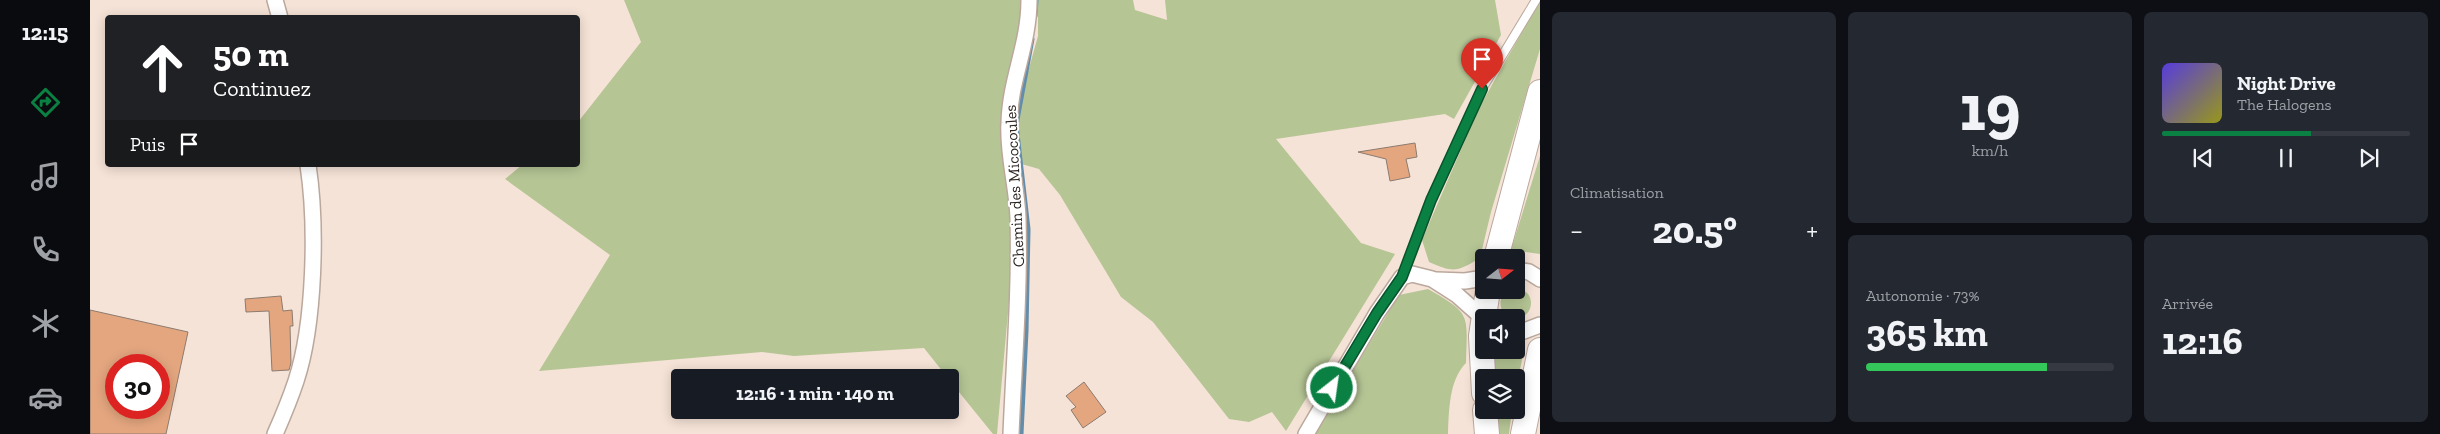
<!DOCTYPE html>
<html lang="fr">
<meta charset="utf-8">
<style>
:root{--surface:#171b24;--page:#242831;--text:#f1f3f6;--muted:#9ea1a6;--line:#363941;--accent:#0b8043}
body{margin:0;font-family:"Zilla Slab",serif;background:var(--page);color:var(--text);height:100vh;display:flex;flex-direction:column;font-size:19px;white-space:nowrap}
*{box-sizing:border-box;margin:0}
p{font-size:16px;color:var(--muted)}
.icon{flex:none;width:28px;height:28px;fill:none;stroke:currentColor;stroke-width:2;stroke-linecap:round;stroke-linejoin:round}
.map{position:relative;flex:1;overflow:hidden}
.panel{display:flex;flex-direction:column;gap:12px;padding:12px;background:#0d0f14;width:900px}
.panel>*{flex:none}
.top-card{position:absolute;left:15px;top:15px;width:475px;height:152px;border-radius:5px;box-shadow:0 2px 12px #0003;background:#202124;color:#fff;overflow:hidden}
.needle{width:32px;rotate:73deg}
.controls{position:absolute;left:1385px;top:249px;display:grid;gap:10px}
.controls a{display:grid;place-items:center;width:50px;height:50px;border-radius:5px;background:var(--surface);box-shadow:0 2px 12px #0003;font-size:25px}
.speed{position:absolute;left:15px;top:354px;display:flex;gap:10px;font-size:25px;font-weight:700;text-align:center}
.speed>*{display:grid;place-content:center;width:65px;height:65px;border-radius:50%;background:var(--surface);box-shadow:0 2px 12px #0003;line-height:1}
.speed .limit{border:8px solid #d22;background:#fff;color:#111}
.pin{position:absolute;display:grid;place-items:center;width:42px;height:42px;color:#fff;margin:-51px -21px;border-radius:50% 50% 50% 0;rotate:-45deg;box-shadow:0 0 5px #0007}
.pin .icon{rotate:45deg}
.me{position:absolute;width:55px;margin:-28px;rotate:30deg;stroke-linejoin:round;filter:drop-shadow(0 0 4px #0008)}
.turn{display:flex;align-items:center;gap:18px;height:105px;padding:0 25px;font-size:22px}
.turn .icon{width:65px;height:65px;stroke-width:2.5}
.turn b{display:block;font-size:35px;line-height:42px}
.then{display:flex;align-items:center;height:48px;padding:0 25px;background:#0003;gap:10px;font-size:19px}
.big{font-size:38px;font-weight:700;line-height:1.1}
.panel .widget{flex:1;display:flex;flex-direction:column;justify-content:center;gap:8px;min-width:0;padding:0 18px;border-radius:8px;background:var(--page)}
.panel .dial{align-items:center;gap:0}
.dial b{font-size:65px;line-height:1}
.song{display:flex;align-items:center;gap:15px}
.cover{width:60px;height:60px;border-radius:8px;background:linear-gradient(135deg,hsl(250 70% 55%),hsl(60 70% 35%))}
.played{height:5px;border-radius:2px;background:linear-gradient(90deg,var(--accent) 60%,var(--line) 60%)}
.keys{display:flex;justify-content:space-around;direction:ltr}
.heat{display:flex;justify-content:space-between;align-items:center;font-size:28px;direction:ltr}
.charge{height:8px;border-radius:4px;background:linear-gradient(90deg,#34c759 73%,var(--line) 0)}
.panel .tiles{flex:1;display:grid;gap:12px;grid-template-columns:repeat(3,1fr)}
.widget:first-child{grid-row:span 2}
.trip{position:absolute;left:581px;top:369px;width:288px;height:50px;border-radius:5px;background:var(--surface);box-shadow:0 2px 12px #0003;font-weight:700;line-height:50px;text-align:center}
main{display:flex;flex:1;min-height:0}
.tab-bar{display:flex;flex-direction:column;width:90px;justify-content:space-around;align-items:center;background:#090b0e;color:var(--muted)}
.tab-bar .icon{width:35px;height:35px}
.tab-bar .current{color:var(--accent)}
.tab-bar b{font-size:22px;color:var(--text)}
.map>svg:first-child{display:block}
</style>
<main>
<nav class="tab-bar">
<b>12:15</b>
<svg class="icon current" aria-label="directions" viewBox="0 0 24 24"><path d="M12 3l9 9-9 9-9-9zM9 14v-3h6M13 9l2 2-2 2"/></svg>
<svg class="icon" aria-label="music" viewBox="0 0 24 24"><path d="M9 18V5l10-2v13"/><circle cx="6" cy="18" r="3"/><circle cx="16" cy="16" r="3"/></svg>
<svg class="icon" aria-label="phone" viewBox="0 0 24 24"><path d="M5 4h4l2 5-3 2q2 4 5 5l2-3 5 2v4C11 20 4 13 5 4z"/></svg>
<svg class="icon" aria-label="climate" viewBox="0 0 24 24"><path d="M12 3v18M4 7l16 10M4 17L20 7"/></svg>
<svg class="icon" aria-label="car" viewBox="0 0 24 24"><path d="M5 17H2v-5l4-1 3-4h7l3 4 3 1v5h-3M9 17h6M6 11h13"/><circle cx="7" cy="17" r="2"/><circle cx="17" cy="17" r="2"/></svg>
</nav>
<div class="map">
<svg width="1450" height="434" viewBox="0 0 1450 434">
<rect width="100%" height="100%" fill="#f6e3d7"/>
<path fill="#b5c594" d="M534,0H931L930,36L922,74L925,235L907,434H903L860,381V378L857,377L834,348L704,356L672,352L449,371L520,255L415,179L432,165H488V122L551,42Z
M948,0H1043L1045,10L1077,20L1075,0H1405L1411,35L1364,119L1355,114L1186,139L1271,243L1305,254L1196,431L1182,412L1159,422L1139,419L1063,322L1031,297L970,195L949,169L928,163L929,104L948,36Z
M1450,0V49L1401,212L1390,258C1367,272 1364,273 1339,262L1332,240L1389,108Z
M1450,156V254L1421,250Z
M1426,288C1446,290 1446,315 1426,320V318L1416,317C1409,307 1409,302 1414,292Z
M1338,289C1382,314 1377,314 1376,363C1359,380 1359,410 1358,434H1224L1309,295Z
M1403,353L1433,355L1426,389V378L1404,377Z
M1405,410H1422L1419,434H1407Z"/>
<g fill="none" stroke-linecap="round" stroke-linejoin="round">
<path stroke="#638daa" stroke-width="5" d="M945,16L946,0
M931,434L936,331L938,229L926,125L942,39"/>
</g>
<path fill="#e4a67f" stroke="#8c7b70" fill-rule="evenodd" d="M1325,143L1327,157L1316,159L1320,177L1300,181L1296,159L1268,152Z
M191,296L193,311L202,310L203,326H200L201,363L199,370L182,371L179,311L156,312L155,299Z
M0,310L98,332L76,434H0ZM26,365H69V408H26Z
M994,382L1016,412L993,428L981,410L986,407L976,396Z"/>
<g fill="none" stroke-linecap="round" stroke-linejoin="round">
<defs>
<path id="lane" d="M1312,276L1341,201L1392,89L1446,0"/>
<path id="street" d="M185,0L190,18
M1426,270L1439,272L1450,279
M1346,280L1375,281L1394,278
M1426,334L1450,325
M185,434C193,416 200,399 206,381C225,323 227,225 218,165
M921,434C924,362 930,290 928,218C927,186 917,154 919,123C920,79 939,45 939,0
M1216,434L1287,313L1312,277L1322,274L1342,279L1367,295L1394,319"/>
<path id="primary" d="M1406,258L1450,92
M1394,393L1391,336L1398,290
M1395,410L1397,434
M1433,434L1450,350"/>
</defs>
<use href="#lane" stroke="#bba89d" stroke-width="10"/>
<use href="#street" stroke="#bba89d" stroke-width="18"/>
<use href="#primary" stroke="#bba89d" stroke-width="26"/>
<use href="#lane" stroke="#fff" stroke-width="8"/>
<use href="#street" stroke="#fff" stroke-width="15"/>
<use href="#primary" stroke="#fff" stroke-width="24"/>
</g>
<g fill="none" stroke-linecap="round" stroke-linejoin="round">
<defs>
<path id="route" d="M1242,388L1287,313L1312,277L1341,200L1392,89"/>
</defs>
<use href="#route" stroke="#07532c" stroke-width="12"/>
<use href="#route" stroke="#0b8043" stroke-width="9"/>
</g>
<g text-anchor="middle" stroke-width="4" stroke-linejoin="round" paint-order="stroke">
<g font-size="16" fill="#2c2521" stroke="#fff">
<text transform="translate(924 186) rotate(-93)" y="6">Chemin des Micocoules</text>
</g>
</g>
</svg>
<div class="controls">
<a><svg class="needle" viewBox="-14 -14 28 28"><path d="M0-13l5 13h-10z" fill="#e53935"/><path d="M0 13l5-13h-10z" fill="#9ea1a6"/></svg></a>
<a><svg class="icon" aria-label="sound" viewBox="0 0 24 24"><path d="M4 9h4l5-4v14l-5-4H4zM17 9q2 3 0 6"/></svg></a>
<a><svg class="icon" aria-label="layers" viewBox="0 0 24 24"><path d="M12 4l9 5-9 5-9-5zM3 14l9 5 9-5"/></svg></a>
</div>
<div class="speed"><div class="limit">30</div></div>
<div class="pin" style="left:1392px;top:89px;background:#d93025"><svg class="icon" aria-label="arrive" viewBox="0 0 24 24"><path d="M6 21V4h12l-3 4 3 4H6"/></svg></div>
<svg class="me" style="left:1242px;top:388px" viewBox="-20 -20 40 40"><circle r="17" fill="#0b8043" stroke="#fff" stroke-width="3"/><path d="M0-11L8 9 0 5-8 9z" fill="#fff"/></svg>
<div class="trip">12:16 · 1 min · 140 m</div>
<div class="top-card">
<div class="turn"><svg class="icon" aria-label="ahead" viewBox="0 0 24 24"><path d="M12 20V5M6 11l6-6 6 6"/></svg><div><b>50 m</b>Continuez</div></div>
<div class="then">Puis<svg class="icon" aria-label="arrive" viewBox="0 0 24 24"><path d="M6 21V4h12l-3 4 3 4H6"/></svg></div>
</div>
</div>
<section class="panel">
<div class="tiles">
<div class="widget"><p>Climatisation</p>
<div class="heat"><a>−</a><b class="big">20.5°</b><a>+</a></div>
</div>
<div class="widget dial"><b>19</b><p>km/h</p></div>
<div class="widget">
<div class="song"><i class="cover"></i><div><b>Night Drive</b><p>The Halogens</p></div></div>
<div class="played"></div>
<div class="keys"><svg class="icon" aria-label="previous" viewBox="0 0 24 24"><path d="M18 5L8 12l10 7zM5 5v14"/></svg><svg class="icon" aria-label="pause" viewBox="0 0 24 24"><path d="M8 5v14M16 5v14"/></svg><svg class="icon" aria-label="next" viewBox="0 0 24 24"><path d="M6 5l10 7-10 7zM19 5v14"/></svg></div>
</div>
<div class="widget"><p>Autonomie · 73%</p><b class="big">365 km</b><div class="charge"></div></div>
<div class="widget"><p>Arrivée</p><b class="big">12:16</b></div>
</div>
</section>
</main>
